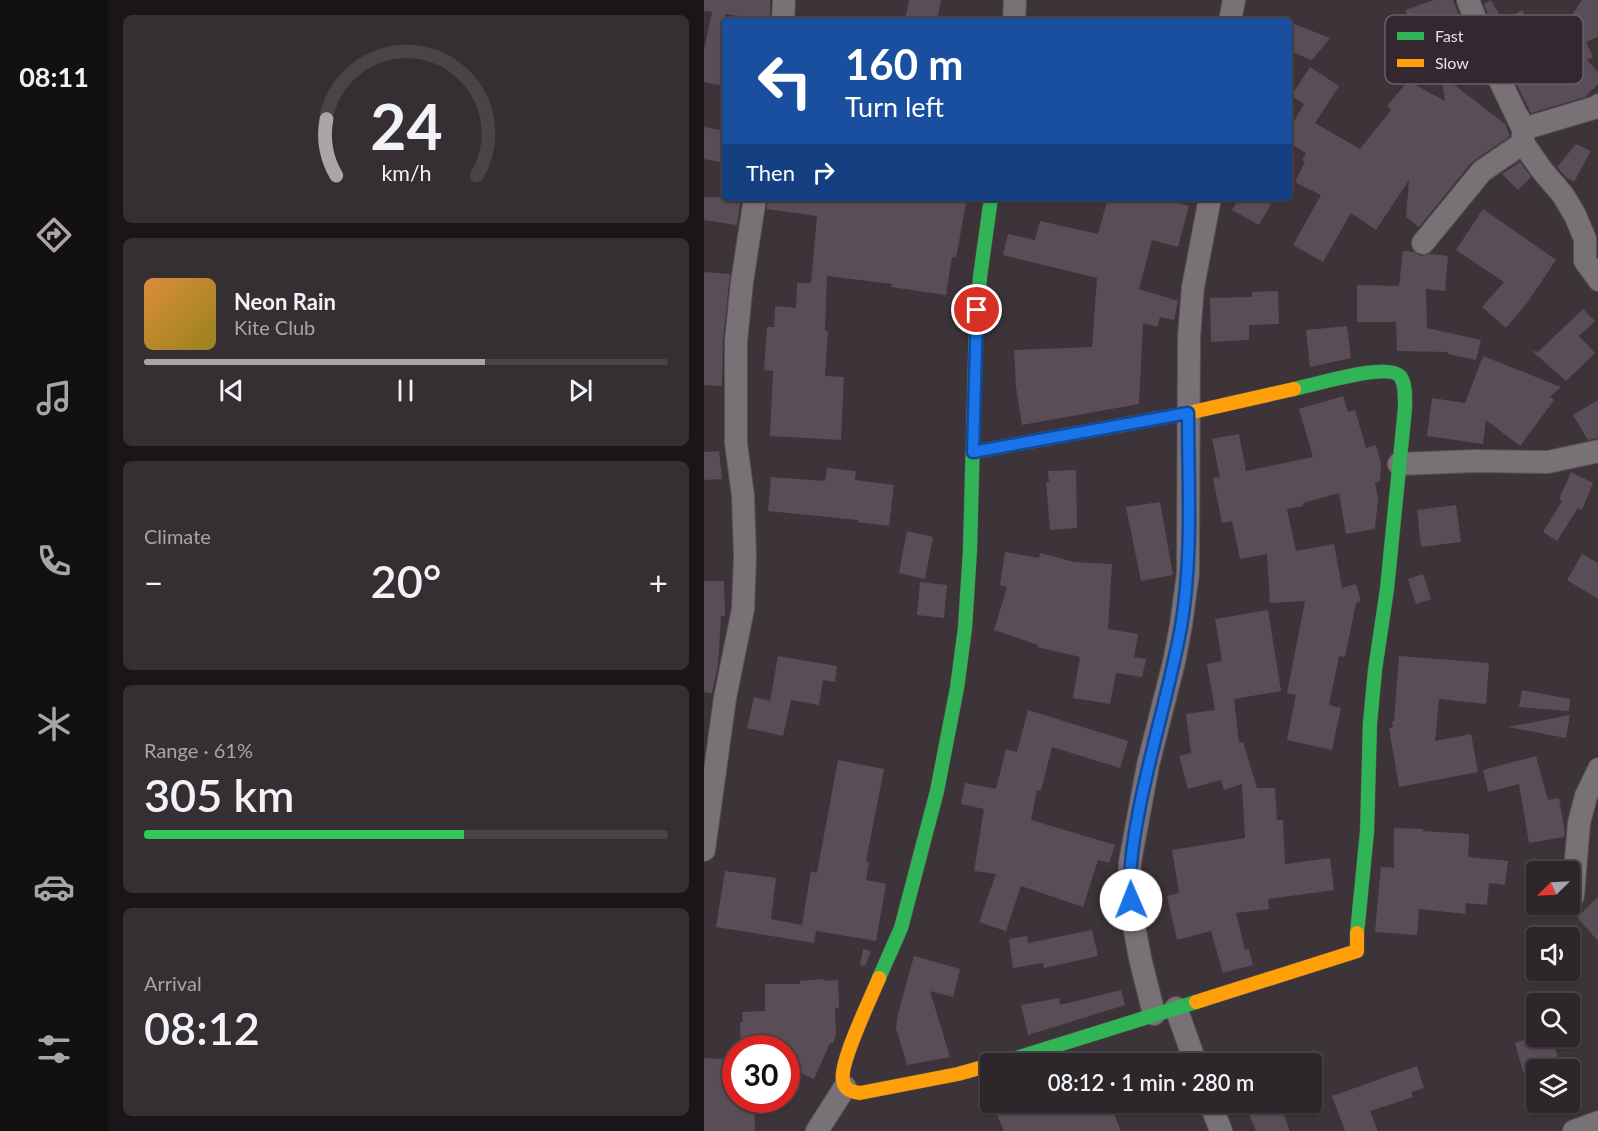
<!DOCTYPE html>
<meta charset="utf-8">
<style>
:root{--surface:#2d272b;--page:#352f33;--text:#f1f3f6;--muted:#a7a5a9;--line:#484447;--accent:#ada4aa}
body{margin:0;font-family:Lato,sans-serif;background:var(--page);color:var(--text);height:100vh;display:flex;flex-direction:column;font-size:22px;white-space:nowrap}
*{box-sizing:border-box;margin:0}
p{font-size:20px;color:var(--muted)}
.icon{flex:none;width:33px;height:33px;fill:none;stroke:currentColor;stroke-width:2;stroke-linecap:round;stroke-linejoin:round}
.map{position:relative;flex:1;overflow:hidden}
.details{display:flex;flex-direction:column;gap:15px;padding:15px;background:#191518;width:596px}
.details>*{flex:none}
.banner{position:absolute;left:18px;top:18px;width:570px;height:183px;border-radius:6px;box-shadow:0 2px 4px #0004,0 0 0 2px var(--line);background:#1a4fa0;color:#fff;overflow:hidden}
.needle{width:39px;rotate:246deg}
.fabs{position:absolute;left:822px;top:861px;display:grid;gap:12px}
.fabs a{display:grid;place-items:center;width:54px;height:54px;border-radius:6px;background:var(--surface);box-shadow:0 2px 4px #0004,0 0 0 2px var(--line);font-size:30px}
.speed{position:absolute;left:18px;top:1035px;display:flex;gap:12px;font-size:30px;font-weight:700;text-align:center}
.speed>*{display:grid;place-content:center;width:78px;height:78px;border-radius:50%;background:var(--surface);box-shadow:0 2px 4px #0004,0 0 0 2px var(--line);line-height:1}
.speed .limit{border:9px solid #d22;background:#fff;color:#111}
.pin{position:absolute;display:grid;place-items:center;width:51px;height:51px;color:#fff;margin:-26px;border:3px solid #fff;border-radius:50%;box-shadow:0 2px 6px #0007}
.me{position:absolute;width:66px;margin:-33px;rotate:359deg;stroke-linejoin:round;filter:drop-shadow(0 0 4px #0008)}
.turn{display:flex;align-items:center;gap:21px;height:126px;padding:0 24px;font-size:27px}
.turn .icon{width:78px;height:78px;stroke-width:2.5}
.turn b{display:block;font-size:42px;line-height:51px}
.then{display:flex;align-items:center;height:57px;padding:0 24px;background:#0003;gap:12px;font-size:22px}
.big{font-size:45px;font-weight:600;line-height:1.1}
.details .card{flex:1;display:flex;flex-direction:column;justify-content:center;gap:9px;min-width:0;padding:0 21px;border-radius:9px;background:var(--page)}
.details .dial{align-items:center;gap:0}
.dial svg{height:156px;overflow:visible;fill:none;stroke:var(--line);stroke-width:7;stroke-linecap:round;text-anchor:middle}
.dial text{fill:var(--text);stroke:none}
.song{display:flex;align-items:center;gap:18px}
.cover{width:72px;height:72px;border-radius:9px;background:linear-gradient(135deg,hsl(30 70% 55%),hsl(50 70% 35%))}
.played{height:6px;border-radius:3px;background:linear-gradient(90deg,var(--accent) 65%,var(--line) 65%)}
.keys{display:flex;justify-content:space-around;direction:ltr}
.heat{display:flex;justify-content:space-between;align-items:center;font-size:33px;direction:ltr}
.charge{height:9px;border-radius:4px;background:linear-gradient(90deg,#34c759 61%,var(--line) 0)}
.trip{position:absolute;left:276px;top:1053px;width:342px;height:60px;border-radius:6px;background:var(--surface);box-shadow:0 2px 4px #0004,0 0 0 2px var(--line);font-weight:600;line-height:60px;text-align:center}
main{display:flex;flex:1;min-height:0}
.tab-bar{display:flex;flex-direction:column;width:108px;justify-content:space-around;align-items:center;background:#121011;color:var(--muted)}
.tab-bar .icon{width:42px;height:42px}
.tab-bar .selected{color:var(--accent)}
.tab-bar b{font-size:27px;color:var(--text)}
.map>svg:first-child{display:block}
</style>
<main>
<nav class="tab-bar">
<b>08:11</b>
<svg class="icon selected" aria-label="directions" viewBox="0 0 24 24"><path d="M12 3l9 9-9 9-9-9zM9 14v-3h6M13 9l2 2-2 2"/></svg>
<svg class="icon" aria-label="music" viewBox="0 0 24 24"><path d="M9 18V5l10-2v13"/><circle cx="6" cy="18" r="3"/><circle cx="16" cy="16" r="3"/></svg>
<svg class="icon" aria-label="phone" viewBox="0 0 24 24"><path d="M5 4h4l2 5-3 2q2 4 5 5l2-3 5 2v4C11 20 4 13 5 4z"/></svg>
<svg class="icon" aria-label="climate" viewBox="0 0 24 24"><path d="M12 3v18M4 7l16 10M4 17L20 7"/></svg>
<svg class="icon" aria-label="car" viewBox="0 0 24 24"><path d="M5 17H2v-5l4-1 3-4h7l3 4 3 1v5h-3M9 17h6M6 11h13"/><circle cx="7" cy="17" r="2"/><circle cx="17" cy="17" r="2"/></svg>
<svg class="icon" aria-label="filters" viewBox="0 0 24 24"><path d="M4 7h16M4 17h16"/><circle cx="9" cy="7" r="2"/><circle cx="15" cy="17" r="2"/></svg>
</nav>
<section class="details">
<div class="card dial"><svg viewBox="0 0 100 80">
<path d="M14 69A42 42 0 1 1 86 69"/>
<path d="M14 69A42 42 0 0 1 9 40" stroke="#ada4aa"/>
<text x="50" y="56" font-size="32" font-weight="700">24</text>
<text x="50" y="72" font-size="11">km/h</text>
</svg></div>
<div class="card">
<div class="song"><i class="cover"></i><div><b>Neon Rain</b><p>Kite Club</p></div></div>
<div class="played"></div>
<div class="keys"><svg class="icon" aria-label="previous" viewBox="0 0 24 24"><path d="M18 5L8 12l10 7zM5 5v14"/></svg><svg class="icon" aria-label="pause" viewBox="0 0 24 24"><path d="M8 5v14M16 5v14"/></svg><svg class="icon" aria-label="next" viewBox="0 0 24 24"><path d="M6 5l10 7-10 7zM19 5v14"/></svg></div>
</div>
<div class="card"><p>Climate</p>
<div class="heat"><a>−</a><b class="big">20°</b><a>+</a></div>
</div>
<div class="card"><p>Range · 61%</p><b class="big">305 km</b><div class="charge"></div></div>
<div class="card"><p>Arrival</p><b class="big">08:12</b></div>
</section>
<div class="map">
<svg width="895" height="1131" viewBox="0 0 895 1131">
<rect width="100%" height="100%" fill="#3c3439"/>
<path fill="#5b4d57" d="M0,0H66V21L21,14V86L0,82V50L8,12L0,11Z
M205,0H237L233,21H201Z
M730,0H749L773,62L749,84L801,124L806,136L768,162L715,227L702,217L705,180L672,230L647,213L619,262L589,245L617,195L591,182L601,162L598,160L602,153L585,143V130L600,104L587,96L606,67L635,86L611,123L656,149L687,110L683,106L704,81L741,101L732,41L717,53L701,10Z
M787,0L799,21L818,10L837,41L843,35L845,37L866,18L878,0H894V37L882,42L889,57L883,60L894,72V84L881,97L827,113L802,63L780,4Z
M585,22L626,38L608,60L585,51Z
M0,127L21,131V163L0,159Z
M872,144L887,151L870,182L863,178L853,167Z
M816,162L827,177L814,190L798,174Z
M0,197L37,198L33,225L0,220Z
M64,198H263L252,258L248,257L242,295L187,287L188,284L123,276L121,331H124L121,376L140,377L137,440L66,436L69,371L60,370L63,327H70L71,306L92,308L93,283H107L113,216L63,209Z
M404,198H455L485,206L474,247L448,240L435,289L474,301L470,320L456,317L453,327L439,323L435,404L318,425L312,387L310,350L388,347L393,278L299,255L304,234L331,240L336,221L394,234Z
M535,198H556L567,204L555,225L528,210Z
M779,209L852,260L823,303L802,328L778,307L800,282L752,250Z
M699,251L710,252L717,256L726,254L744,256L741,291L722,289L723,328L777,340L772,360L744,354L743,352L693,351L692,322H653V285L695,286Z
M0,272L26,274L19,340L18,386L0,385Z
M574,291L575,324L545,325V340L507,342L506,298L548,297V292Z
M879,309L891,321L875,336L891,353L862,381L828,351L834,352Z
M643,326L647,358L606,367L602,330Z
M779,356L857,387L846,397L850,400L816,446L782,420L779,444L723,436L728,398L761,403Z
M639,396L644,412L651,410L662,448L672,445L677,464L676,481L671,483L674,499L671,529L642,534L635,493L599,503V506L583,509L592,551L630,544L638,588L652,584L657,601L652,603L641,657L635,656L625,705L637,708L628,750L583,740L592,695L583,693L601,601L566,603L563,554L536,559L528,521L518,523L509,478L516,477L508,439L535,434L542,471L609,457L595,409Z
M894,400V438L884,440L869,415Z
M15,451L18,479L0,480V452Z
M123,468L152,471L151,480L190,485L185,526L153,522L154,520L64,511L67,477L121,481Z
M372,470L373,528L346,530L342,482H345L344,471Z
M867,472L889,483L878,510L874,508L853,541L839,532L858,501L855,499Z
M456,502L469,575L437,581L422,507Z
M752,505L757,542L717,547L713,510Z
M203,531L229,537L221,579L195,573Z
M301,552L335,558L336,553L370,562L408,564L404,629L434,634L430,657L442,659L438,677L412,673L406,704L369,698L376,657L333,647L334,645L290,630L303,587L296,585Z
M878,554L894,563V599L863,580Z
M719,574L727,599L712,604L704,579Z
M0,581H20L21,616H17L14,665L8,693L0,692Z
M216,582L243,585L240,618L213,615Z
M564,610L577,691L530,699L535,743L539,742L553,788H571L573,820H579L581,864L626,858L630,890L564,899L565,909L532,913L541,950L545,949L549,965L519,973L507,931L473,940L463,896L475,893L468,850L541,838L538,784L520,790L517,780L484,789L475,756L487,753L482,714L511,710L503,664L518,661L511,619Z
M74,656L133,666L131,682L119,680L115,705L87,700L79,736L43,728L50,697L66,701Z
M695,656L785,663L782,704L735,699L731,741L767,734L774,772L695,787L685,728L689,727L688,722L690,721Z
M818,690L866,699L865,711L815,707Z
M324,710L424,741L416,768L348,747L337,791L333,790L327,820L411,845L405,863L394,860L379,907L317,886L302,931L275,922L292,874L270,871L280,809L257,804L261,783L292,789L302,749L313,752Z
M866,715L862,738L804,727Z
M832,756L844,800L855,798L861,833L860,837L825,843L815,784L784,792L779,770Z
M134,760L180,769L162,861L165,862L162,880L182,884L172,941L112,931L110,943L12,927L21,871L72,878L67,919L98,925L107,871L113,873Z
M690,828L719,829V831L765,834L764,857L804,861L801,885L785,883L783,905L762,903L761,914L715,909L713,935L671,932L677,867L690,868Z
M894,897V941L873,917Z
M388,930L394,956L340,968L339,963L309,968L305,939L323,936L324,943Z
M159,949L167,951L161,966L156,965Z
M210,956L256,969L249,997L226,991L246,1057L203,1065L192,1028L194,1014Z
M120,979L121,981L134,980L135,1008H131L132,1035L129,1043H126L110,1079L82,1066V1048H37L36,1022H39L38,1012L61,1011V984H96V981Z
M417,990L421,1005L324,1035L317,1005L355,998L356,1005Z
M833,1036H848L855,1062L819,1072L811,1043Z
M0,1058L32,1060V1100H50L51,1131H0Z
M713,1066L720,1088L707,1092L709,1097L666,1111L674,1131H641L628,1096Z
M310,1102H405L417,1131H300L291,1111Z
M575,1102L586,1131H552L545,1114Z"/>
<g fill="none" stroke-linecap="round" stroke-linejoin="round">
<defs>
<path id="street" d="M764,0L790,68L819,129V143L837,169L859,195L871,215L881,239V261L895,280
M79,21L80,0
M310,21L311,0
M526,21L530,0
M814,117L819,129L893,107L895,105
M719,243L778,171L819,143
M695,464L771,461L844,462L895,451
M0,850L21,698L39,609L41,556L39,496L32,443V341L38,282L51,198
M869,896L875,823L882,796L895,769
M472,1008L492,1064
M450,1014L436,958L428,915L425,885L426,862L444,765L470,662L477,625L484,573L485,337L489,287L506,198
M506,1102L517,1131
M113,1131L141,1087
M870,1131L895,1122"/>
<path id="fast" d="M590,389C610,385 683,362 696,376C702,384 701,398 701,408L683,589L671,670L666,723L663,832L653,933
M175,978L197,928L233,791L253,688L261,628L266,550L272,326L276,277L287,198
M293,1064L492,1002"/>
<path id="slow" d="M269,452L484,413L590,389
M175,978C167,998 135,1063 139,1080C140,1090 148,1092 156,1093L254,1074L286,1065
M492,1002L653,951V933"/>
</defs>
<use href="#street" stroke="#575054" stroke-width="24"/>
<use href="#fast" stroke="#575054" stroke-width="15"/>
<use href="#slow" stroke="#575054" stroke-width="15"/>
<use href="#street" stroke="#787175" stroke-width="22"/>
<use href="#fast" stroke="#30b455" stroke-width="14"/>
<use href="#slow" stroke="#ff9f0a" stroke-width="14"/>
</g>
<g fill="none" stroke-linecap="round" stroke-linejoin="round">
<defs>
<path id="route" d="M273,310L269,452L484,413C484,484 489,557 477,627C466,687 448,745 436,805C430,837 424,868 427,900"/>
</defs>
<use href="#route" stroke="#114b97" stroke-width="15"/>
<use href="#route" stroke="#1a73e8" stroke-width="10"/>
</g>
<rect x="681" y="15" width="198" height="69" rx="9" fill="#352730" stroke="#6b5f67" stroke-width="1.5"/>
<rect x="693" y="32" width="27" height="8" fill="#30b455"/>
<rect x="693" y="59" width="27" height="8" fill="#ff9f0a"/>
<g font-size="16" fill="#eae1e7">
<text x="731" y="42">Fast</text>
<text x="731" y="69">Slow</text>
</g>
</svg>
<div class="fabs">
<a><svg class="needle" viewBox="-14 -14 28 28"><path d="M0-13l5 13h-10z" fill="#e53935"/><path d="M0 13l5-13h-10z" fill="#a7a5a9"/></svg></a>
<a><svg class="icon" aria-label="sound" viewBox="0 0 24 24"><path d="M4 9h4l5-4v14l-5-4H4zM17 9q2 3 0 6"/></svg></a>
<a><svg class="icon" aria-label="search" viewBox="0 0 24 24"><circle cx="10" cy="10" r="6"/><path d="M15 15l6 6"/></svg></a>
<a><svg class="icon" aria-label="layers" viewBox="0 0 24 24"><path d="M12 4l9 5-9 5-9-5zM3 14l9 5 9-5"/></svg></a>
</div>
<div class="speed"><div class="limit">30</div></div>
<div class="pin" style="left:273px;top:310px;background:#d93025"><svg class="icon" aria-label="arrive" viewBox="0 0 24 24"><path d="M6 21V4h12l-3 4 3 4H6"/></svg></div>
<svg class="me" style="left:427px;top:900px" viewBox="-20 -20 40 40"><circle r="19" fill="#fff"/><path d="M0-13L10 11 0 6-10 11z" fill="#1a73e8"/></svg>
<div class="trip">08:12 · 1 min · 280 m</div>
<div class="banner">
<div class="turn"><svg class="icon" aria-label="left" viewBox="0 0 24 24"><path d="M17 20v-9H6M10 6l-5 5 5 5"/></svg><div><b>160 m</b>Turn left</div></div>
<div class="then">Then<svg class="icon" aria-label="right" viewBox="0 0 24 24"><path d="M7 20v-9h11M14 6l5 5-5 5"/></svg></div>
</div>
</div>
</main>
